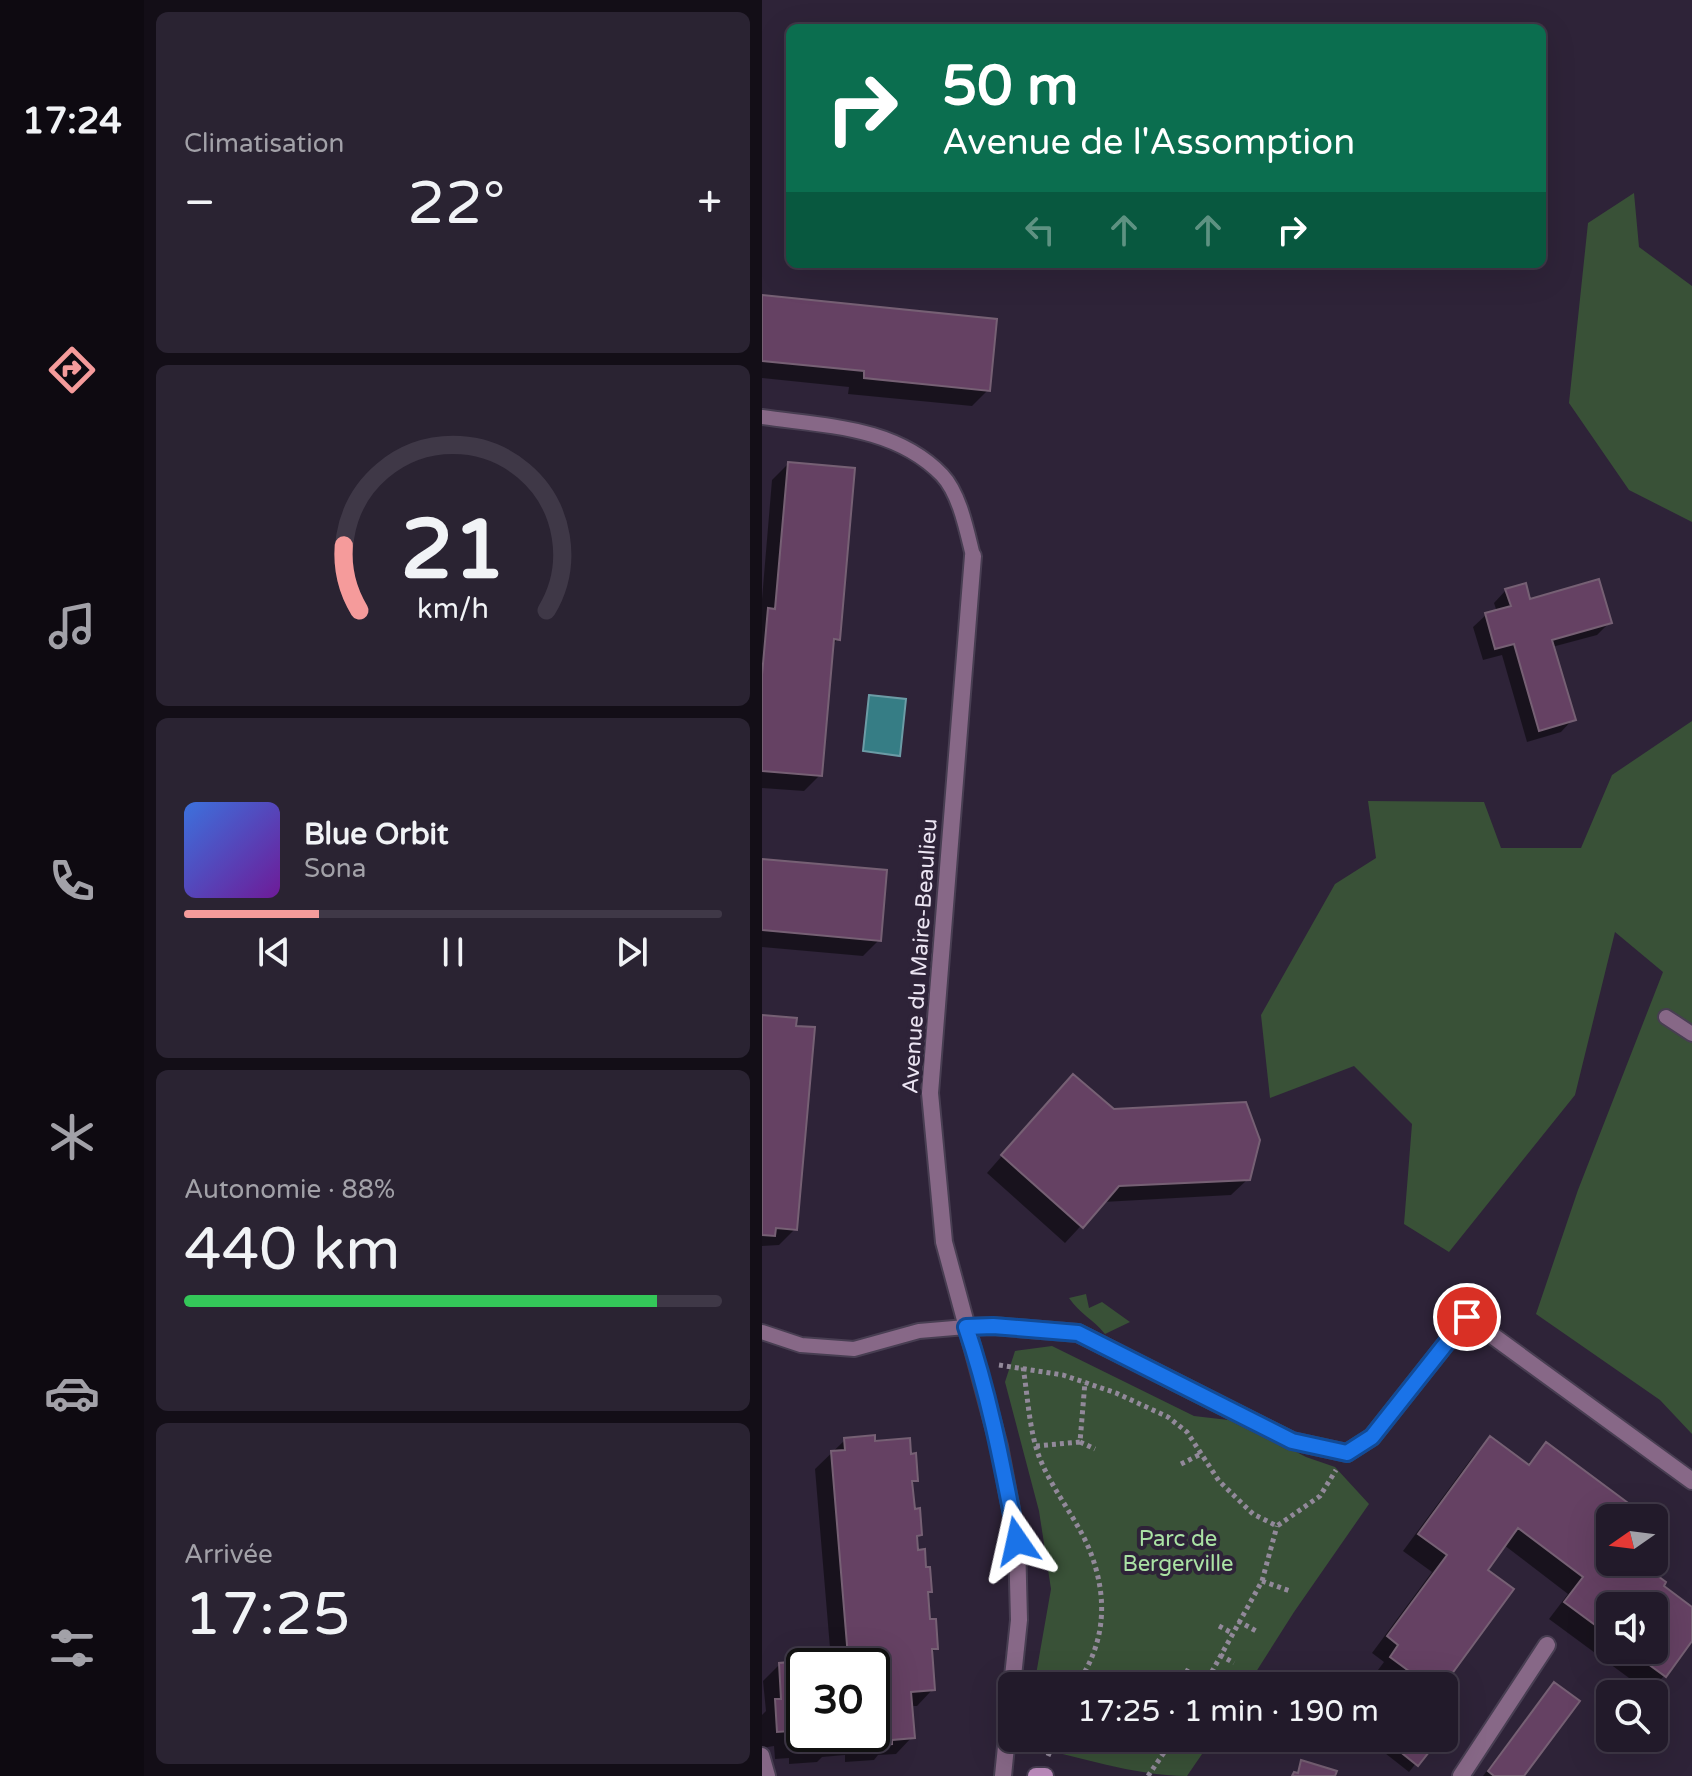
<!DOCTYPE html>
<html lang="fr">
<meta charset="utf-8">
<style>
:root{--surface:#221a2a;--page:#2a2332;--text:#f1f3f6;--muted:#a2a1a8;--line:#3f3847;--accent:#f59b9b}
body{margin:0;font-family:"Varela Round",sans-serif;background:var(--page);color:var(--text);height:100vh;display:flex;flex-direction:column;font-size:30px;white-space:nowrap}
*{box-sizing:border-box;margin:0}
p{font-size:26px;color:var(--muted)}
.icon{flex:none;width:44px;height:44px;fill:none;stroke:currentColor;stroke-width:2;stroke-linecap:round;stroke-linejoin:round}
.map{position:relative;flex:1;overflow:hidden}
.sheet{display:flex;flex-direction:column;gap:12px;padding:12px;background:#130e17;width:618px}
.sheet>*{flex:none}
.guide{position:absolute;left:24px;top:24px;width:760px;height:244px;border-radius:12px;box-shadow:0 8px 32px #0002,0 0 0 2px var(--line);background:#0b6e4f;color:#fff;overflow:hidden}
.needle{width:52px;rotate:256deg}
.fabs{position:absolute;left:834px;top:1504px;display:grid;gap:16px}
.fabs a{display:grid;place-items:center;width:72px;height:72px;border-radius:12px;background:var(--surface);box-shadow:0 8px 32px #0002,0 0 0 2px var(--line);font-size:40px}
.speed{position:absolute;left:24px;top:1648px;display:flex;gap:16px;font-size:40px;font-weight:700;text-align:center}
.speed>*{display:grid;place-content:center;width:104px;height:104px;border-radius:50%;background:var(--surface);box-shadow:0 8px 32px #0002,0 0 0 2px var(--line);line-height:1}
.speed .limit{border:4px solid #111;border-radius:12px;background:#fff;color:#111}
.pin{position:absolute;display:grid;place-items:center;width:68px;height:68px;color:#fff;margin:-34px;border:4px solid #fff;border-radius:50%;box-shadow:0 2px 8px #0007}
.me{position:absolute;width:88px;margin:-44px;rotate:349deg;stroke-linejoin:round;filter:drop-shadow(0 0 6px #0008)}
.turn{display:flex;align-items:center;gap:28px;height:168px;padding:0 24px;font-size:36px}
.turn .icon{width:104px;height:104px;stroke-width:2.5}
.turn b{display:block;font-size:56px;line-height:68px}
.lanes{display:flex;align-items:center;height:76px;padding:0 24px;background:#0003;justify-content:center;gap:40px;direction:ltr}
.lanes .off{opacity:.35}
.big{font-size:60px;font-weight:600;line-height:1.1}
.sheet .card{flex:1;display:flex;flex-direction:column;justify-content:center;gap:12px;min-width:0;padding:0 28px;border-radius:12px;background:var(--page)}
.sheet .dial{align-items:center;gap:0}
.dial svg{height:208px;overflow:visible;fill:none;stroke:var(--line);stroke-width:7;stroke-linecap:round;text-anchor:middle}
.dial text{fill:var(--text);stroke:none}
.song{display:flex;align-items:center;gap:24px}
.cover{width:96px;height:96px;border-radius:12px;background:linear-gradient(135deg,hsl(220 70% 55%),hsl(280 70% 35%))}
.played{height:8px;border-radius:4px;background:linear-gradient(90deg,var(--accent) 25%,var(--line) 25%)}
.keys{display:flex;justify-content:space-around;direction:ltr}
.heat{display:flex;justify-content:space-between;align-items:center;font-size:44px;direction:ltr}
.charge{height:12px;border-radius:6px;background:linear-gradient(90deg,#34c759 88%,var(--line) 0)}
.trip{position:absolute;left:236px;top:1672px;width:460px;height:80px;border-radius:12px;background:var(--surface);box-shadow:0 8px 32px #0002,0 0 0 2px var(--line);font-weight:600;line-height:80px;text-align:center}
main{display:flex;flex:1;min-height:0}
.tab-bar{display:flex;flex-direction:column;width:144px;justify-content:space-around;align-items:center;background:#0e0a11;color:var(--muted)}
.tab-bar .icon{width:56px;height:56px}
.tab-bar .current{color:var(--accent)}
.tab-bar b{font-size:36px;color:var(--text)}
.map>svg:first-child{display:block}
</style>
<main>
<nav class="tab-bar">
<b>17:24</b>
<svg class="icon current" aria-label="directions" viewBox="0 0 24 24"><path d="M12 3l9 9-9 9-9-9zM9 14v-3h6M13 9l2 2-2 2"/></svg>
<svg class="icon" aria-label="music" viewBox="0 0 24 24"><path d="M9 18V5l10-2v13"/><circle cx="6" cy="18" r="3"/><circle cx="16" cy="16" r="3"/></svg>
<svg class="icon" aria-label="phone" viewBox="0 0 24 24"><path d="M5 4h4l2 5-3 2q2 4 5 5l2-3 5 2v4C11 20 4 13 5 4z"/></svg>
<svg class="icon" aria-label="climate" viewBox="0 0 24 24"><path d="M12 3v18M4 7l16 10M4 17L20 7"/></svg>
<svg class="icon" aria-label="car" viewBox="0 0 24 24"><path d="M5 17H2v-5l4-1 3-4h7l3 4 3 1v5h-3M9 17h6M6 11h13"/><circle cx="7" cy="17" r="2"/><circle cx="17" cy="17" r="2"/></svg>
<svg class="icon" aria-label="filters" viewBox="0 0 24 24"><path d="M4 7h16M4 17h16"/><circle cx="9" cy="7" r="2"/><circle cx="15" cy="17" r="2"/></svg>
</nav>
<section class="sheet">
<div class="card"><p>Climatisation</p>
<div class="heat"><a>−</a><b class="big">22°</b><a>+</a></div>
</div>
<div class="card dial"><svg viewBox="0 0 100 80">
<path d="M14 69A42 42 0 1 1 86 69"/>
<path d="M14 69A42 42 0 0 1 8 44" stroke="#f59b9b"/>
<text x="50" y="56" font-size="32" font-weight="700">21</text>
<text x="50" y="72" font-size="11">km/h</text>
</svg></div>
<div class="card">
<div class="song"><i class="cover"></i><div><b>Blue Orbit</b><p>Sona</p></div></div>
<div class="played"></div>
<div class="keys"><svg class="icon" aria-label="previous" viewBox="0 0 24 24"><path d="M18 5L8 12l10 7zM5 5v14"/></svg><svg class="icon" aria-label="pause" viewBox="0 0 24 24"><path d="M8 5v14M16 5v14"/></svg><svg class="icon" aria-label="next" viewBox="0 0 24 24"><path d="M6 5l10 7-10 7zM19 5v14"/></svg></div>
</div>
<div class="card"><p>Autonomie · 88%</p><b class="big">440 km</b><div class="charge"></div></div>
<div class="card"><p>Arrivée</p><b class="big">17:25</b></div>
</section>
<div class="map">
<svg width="930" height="1776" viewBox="0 0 930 1776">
<rect width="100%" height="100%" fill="#2e2338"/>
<path fill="#395137" d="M872,193L877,247L930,286V522L867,490L807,403L826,223Z
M930,721V1434L898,1400L774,1314L816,1190L901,972L853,932L813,1095L687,1252L642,1224L650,1124L592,1066L508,1098L499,1015L573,884L614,858L606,801L722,802L739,848H819L850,775Z
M324,1294L327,1308L340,1302L368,1322L343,1334C331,1319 318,1314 307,1298Z
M290,1346L432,1416L475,1421L544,1457L573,1467L607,1504L532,1612L485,1686H272L289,1589L277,1511L243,1382L253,1351Z
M263,1738H451L425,1776C370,1776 316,1755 262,1746Z"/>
<path fill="#367d85" stroke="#6c9ca6" stroke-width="2" d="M107,695L144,699L138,756L101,751Z"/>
<path fill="#0007" fill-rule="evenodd" d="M0,297L226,390L210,406L86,394L87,387L0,378Z
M26,464L76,639L69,646L58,775L42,791L0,788V599L10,480Z
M744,590L767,601L848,622L835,635L790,647L811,719L799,732L765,742L740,655L721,660L711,627L724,615L735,612L732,603Z
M0,861L117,940L101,956L0,947Z
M0,1017L33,1229L17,1245L0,1246Z
M295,1093L351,1112L486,1179L469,1195L341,1202L303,1243L225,1173Z
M728,1439L764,1466L784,1444L883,1517L848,1518V1562H874L900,1587L930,1610V1638L902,1676L886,1692L787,1619L806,1594L742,1545L723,1570L679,1686H629L613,1674L622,1662L610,1653L670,1572L641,1551L712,1455ZM848,1606H892V1650H848Z
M83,1440L111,1443L154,1480L149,1485L158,1535L153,1539L154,1552L162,1569L168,1591L164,1595L166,1621L174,1648L169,1654L171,1689L155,1706H148L150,1737L134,1754L116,1755L112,1760L83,1762V1755L60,1757L55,1762L27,1764V1758L13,1759L12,1746L0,1748V1715L4,1711L1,1681L17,1665L69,1660L53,1469ZM42,1666H110V1734H42Z
M793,1685L759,1776H721L780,1697Z
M620,1738H674L647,1772L614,1746Z"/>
<path fill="#654163" stroke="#766074" stroke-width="2" fill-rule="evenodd" d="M0,295L235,319L228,391L102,378V371L0,361Z
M26,462L93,468L78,640L72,639L60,776L0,771V675L6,608L13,609Z
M837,579L850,623L790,640L814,720L777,731L752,644L733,649L723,613L749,606L743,589L764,583L768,599Z
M0,859L125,870L119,941L0,930Z
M0,1015L35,1018L34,1026L53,1027L35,1230L14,1228L13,1236L0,1235Z
M311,1074L352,1109L484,1102L498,1140L488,1180L357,1186L321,1228L239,1155Z
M113,1435V1441L148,1438L149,1454L154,1453L156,1481H150L153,1509L158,1508L160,1535L155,1536L156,1550L163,1549L164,1567H168L170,1592H166L168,1619H174L176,1649H170L173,1690L149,1692L153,1738L130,1740V1744L99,1747V1740L73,1742V1746L43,1749V1743L29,1744L28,1731L15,1732L13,1699H19L17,1663L86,1657L69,1451L83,1450L82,1438ZM42,1666H110V1734H42Z
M728,1436L767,1465L784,1442L885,1517L848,1518V1562H877L904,1582L902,1586L930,1607V1641L904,1677L867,1650H892V1606H848V1636L802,1602L821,1577L756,1528L726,1570L752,1589L681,1686H667L628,1657L636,1645L625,1636L685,1555L656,1534Z
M792,1682L818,1701L762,1776H732L726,1771Z
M621,1738H678L656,1766Z
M539,1760L575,1771L573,1776H530L532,1772L536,1773Z"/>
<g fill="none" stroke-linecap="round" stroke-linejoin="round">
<defs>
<path id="lane" d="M0,417C62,426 133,426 180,475C198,494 205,532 211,556
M904,1017L930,1034
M0,1332L39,1345L92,1349L157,1331L204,1327
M0,1755L6,1776"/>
<path id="street" d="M211,556L168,1093L182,1242L237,1446L255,1541L257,1620L250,1686
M204,1327L231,1326L316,1333L530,1441L585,1453L610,1437L705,1317L930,1481
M241,1776L250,1687
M699,1776L785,1645"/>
<path id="secondary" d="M274,1776H283"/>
</defs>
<use href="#lane" stroke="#483e52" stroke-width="18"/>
<use href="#street" stroke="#483e52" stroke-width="20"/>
<use href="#secondary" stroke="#483e52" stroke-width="20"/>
<path stroke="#92899a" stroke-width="5" stroke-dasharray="4 4" stroke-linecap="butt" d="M237,1365L301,1375L354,1393L406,1417L425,1432L457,1481L491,1514L515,1526L558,1496L574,1470
M261,1367C266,1397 267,1431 278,1459C291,1491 315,1519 328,1551C347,1600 343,1644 314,1686
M318,1442L333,1449
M274,1446L318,1442L323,1382
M419,1464L439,1454
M500,1581L528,1591
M476,1621L496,1632
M457,1626L470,1633
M458,1655L472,1663
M423,1670L444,1680
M442,1686L500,1581L515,1526
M286,1756L294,1738
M386,1776L412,1738"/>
<use href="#lane" stroke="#876887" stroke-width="14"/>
<use href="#street" stroke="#876887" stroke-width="16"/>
<use href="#secondary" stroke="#bd8cbd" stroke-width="16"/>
</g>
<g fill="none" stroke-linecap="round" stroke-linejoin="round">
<defs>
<path id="route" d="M255,1541C241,1469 228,1397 204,1327L231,1326L316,1333L530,1441L585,1453L610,1437L705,1317"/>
</defs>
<use href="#route" stroke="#114b97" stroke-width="20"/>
<use href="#route" stroke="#1a73e8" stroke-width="14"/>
</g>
<g text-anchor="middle" stroke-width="8" stroke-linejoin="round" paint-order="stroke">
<g font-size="22" fill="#ebe4f2" stroke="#2e2338">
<text transform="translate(157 956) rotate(-86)" y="8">Avenue du Maire-Beaulieu</text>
</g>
<g font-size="22" fill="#aae2a4" stroke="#2e2338">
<text x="416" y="1546">Parc de<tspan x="416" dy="25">Bergerville</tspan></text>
</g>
</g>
</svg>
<div class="fabs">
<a><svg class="needle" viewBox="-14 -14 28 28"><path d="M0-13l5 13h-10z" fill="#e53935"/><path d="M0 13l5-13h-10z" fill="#a2a1a8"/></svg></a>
<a><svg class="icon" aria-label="sound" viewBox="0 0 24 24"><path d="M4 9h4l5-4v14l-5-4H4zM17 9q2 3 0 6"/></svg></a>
<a><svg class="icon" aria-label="search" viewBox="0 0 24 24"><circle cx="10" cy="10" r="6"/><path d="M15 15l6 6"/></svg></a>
</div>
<div class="speed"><div class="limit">30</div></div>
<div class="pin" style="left:705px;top:1317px;background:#d93025"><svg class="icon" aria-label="arrive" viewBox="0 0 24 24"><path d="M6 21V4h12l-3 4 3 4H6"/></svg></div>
<svg class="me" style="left:255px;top:1541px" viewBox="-20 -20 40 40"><path d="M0-17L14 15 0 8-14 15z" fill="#1a73e8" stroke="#fff" stroke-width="4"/></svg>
<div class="trip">17:25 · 1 min · 190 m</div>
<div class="guide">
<div class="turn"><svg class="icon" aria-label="right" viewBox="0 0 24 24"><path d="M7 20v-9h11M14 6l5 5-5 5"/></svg><div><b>50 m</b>Avenue de l'Assomption</div></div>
<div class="lanes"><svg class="icon off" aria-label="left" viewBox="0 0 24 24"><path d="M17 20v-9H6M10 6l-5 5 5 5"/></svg><svg class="icon off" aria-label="ahead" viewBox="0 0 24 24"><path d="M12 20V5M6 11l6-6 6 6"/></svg><svg class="icon off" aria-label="ahead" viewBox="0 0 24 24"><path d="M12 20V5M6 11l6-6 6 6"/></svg><svg class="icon" aria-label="right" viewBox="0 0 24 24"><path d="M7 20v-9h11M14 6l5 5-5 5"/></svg></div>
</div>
</div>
</main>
